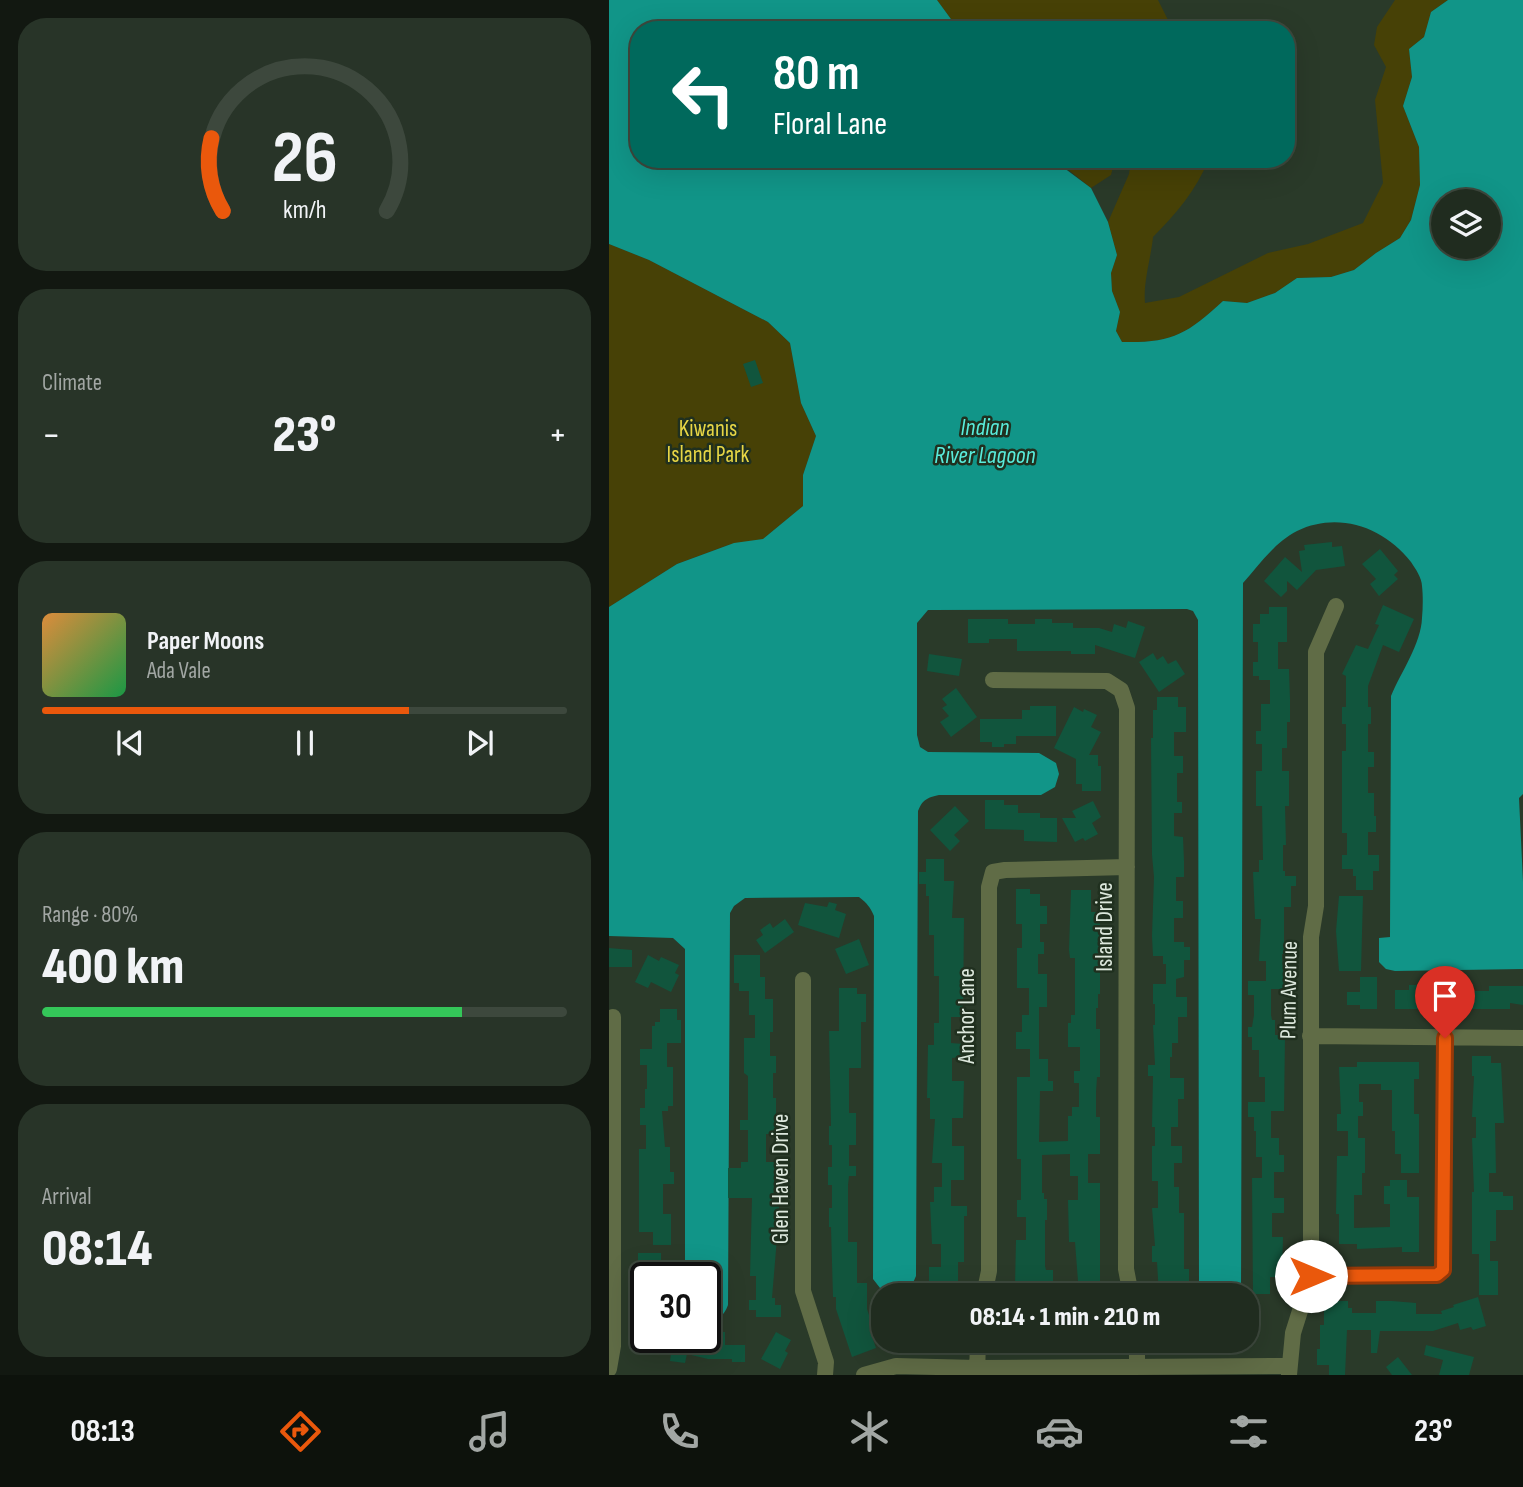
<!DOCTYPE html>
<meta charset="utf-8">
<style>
:root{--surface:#202c1f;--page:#283428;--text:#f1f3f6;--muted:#a2a7a4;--line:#3d483d;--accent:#ea580c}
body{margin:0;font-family:"Sofia Sans Condensed",sans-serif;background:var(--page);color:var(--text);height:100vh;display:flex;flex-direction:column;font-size:26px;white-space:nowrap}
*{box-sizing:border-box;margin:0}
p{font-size:23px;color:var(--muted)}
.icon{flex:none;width:38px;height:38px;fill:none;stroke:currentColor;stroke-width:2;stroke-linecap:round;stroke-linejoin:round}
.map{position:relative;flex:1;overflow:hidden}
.side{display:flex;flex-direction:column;gap:18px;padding:18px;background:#121811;width:609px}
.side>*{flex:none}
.top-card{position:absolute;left:21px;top:21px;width:665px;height:147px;border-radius:28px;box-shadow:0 7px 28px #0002,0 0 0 2px var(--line);background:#00695c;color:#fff;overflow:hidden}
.tools{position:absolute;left:822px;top:189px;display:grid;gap:14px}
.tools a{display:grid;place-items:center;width:70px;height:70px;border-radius:50%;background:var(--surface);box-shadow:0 7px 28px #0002,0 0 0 2px var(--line);font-size:35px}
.speed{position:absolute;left:21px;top:1262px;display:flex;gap:14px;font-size:35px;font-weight:700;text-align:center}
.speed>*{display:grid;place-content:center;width:91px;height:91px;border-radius:50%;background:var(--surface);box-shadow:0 7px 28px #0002,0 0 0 2px var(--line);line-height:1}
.speed .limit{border:4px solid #111;border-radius:10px;background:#fff;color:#111}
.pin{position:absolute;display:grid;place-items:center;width:60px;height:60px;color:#fff;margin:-72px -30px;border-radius:50% 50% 50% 0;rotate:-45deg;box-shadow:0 0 7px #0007}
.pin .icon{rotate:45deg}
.me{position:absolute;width:77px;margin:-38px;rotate:90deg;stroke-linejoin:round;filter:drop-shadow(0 0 5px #0008)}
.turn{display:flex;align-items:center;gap:24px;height:147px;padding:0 28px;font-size:32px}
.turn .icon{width:91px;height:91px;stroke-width:2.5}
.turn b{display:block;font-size:49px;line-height:60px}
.big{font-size:52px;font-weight:800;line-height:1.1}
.side .tile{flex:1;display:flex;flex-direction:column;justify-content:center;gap:10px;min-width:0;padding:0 24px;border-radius:28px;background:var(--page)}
.side .dial{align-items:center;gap:0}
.dial svg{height:182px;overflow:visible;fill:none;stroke:var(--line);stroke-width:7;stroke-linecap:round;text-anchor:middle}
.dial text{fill:var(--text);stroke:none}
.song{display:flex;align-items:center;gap:21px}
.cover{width:84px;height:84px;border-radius:10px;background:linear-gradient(135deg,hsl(30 70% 55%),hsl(140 70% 35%))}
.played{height:7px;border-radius:4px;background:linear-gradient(90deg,var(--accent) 70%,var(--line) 70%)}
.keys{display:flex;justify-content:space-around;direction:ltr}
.heat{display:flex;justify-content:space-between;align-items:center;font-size:38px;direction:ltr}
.charge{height:10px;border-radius:5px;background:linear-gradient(90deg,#34c759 80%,var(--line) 0)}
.trip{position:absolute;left:262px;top:1283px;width:388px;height:70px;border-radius:28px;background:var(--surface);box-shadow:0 7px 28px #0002,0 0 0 2px var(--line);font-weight:800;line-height:70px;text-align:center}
.menu{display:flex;height:112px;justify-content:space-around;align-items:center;background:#0d120c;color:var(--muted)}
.menu .icon{width:49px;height:49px}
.menu .on{color:var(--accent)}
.menu b{font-size:32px;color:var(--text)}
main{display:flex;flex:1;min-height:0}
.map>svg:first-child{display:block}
</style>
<main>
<section class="side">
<div class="tile dial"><svg viewBox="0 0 100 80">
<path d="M14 69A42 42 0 1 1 86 69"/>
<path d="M14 69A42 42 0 0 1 9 37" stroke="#ea580c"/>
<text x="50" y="56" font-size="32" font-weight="700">26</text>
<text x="50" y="72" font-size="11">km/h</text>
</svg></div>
<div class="tile"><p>Climate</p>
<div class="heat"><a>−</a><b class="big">23°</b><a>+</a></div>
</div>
<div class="tile">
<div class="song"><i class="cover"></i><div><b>Paper Moons</b><p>Ada Vale</p></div></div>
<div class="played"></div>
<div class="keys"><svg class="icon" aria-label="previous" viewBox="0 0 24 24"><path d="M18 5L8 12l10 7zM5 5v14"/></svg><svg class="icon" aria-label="pause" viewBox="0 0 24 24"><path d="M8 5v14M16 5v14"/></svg><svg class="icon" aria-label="next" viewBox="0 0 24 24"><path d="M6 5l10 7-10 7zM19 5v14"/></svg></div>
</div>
<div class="tile"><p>Range · 80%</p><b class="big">400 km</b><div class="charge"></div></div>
<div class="tile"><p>Arrival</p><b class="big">08:14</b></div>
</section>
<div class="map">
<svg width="914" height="1375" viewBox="0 0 914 1375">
<rect width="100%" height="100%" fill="#2a3a29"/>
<path fill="#474106" d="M328,0H549L564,30H350Z
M786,0H839L822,12L815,37L800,49L803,77L794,106L810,147L811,185L802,220L791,238L767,253L745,270L722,277L688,278L666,293L638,303L614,301C577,335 563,343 513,342L507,331L511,312L503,291L502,273L508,255L499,222L520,174L522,159H600C587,190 568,213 544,237C542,258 534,282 536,303L570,297L659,253L699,244L754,223L774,183L766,100L777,67L765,45L768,27Z
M446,159H506L502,175L482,188Z
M0,244L40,260L159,322L181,343L192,403L207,436L194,475V506L154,539L119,545L68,564L0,607Z"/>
<path fill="#119588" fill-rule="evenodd" d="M0,0H328L350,30H30V159H443L482,188L499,222L508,255L502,273L503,291L511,312L507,331L513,342C563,343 577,335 614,301L638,303L666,293L688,278L722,277L745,270L767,253L791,238L802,220L811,185L810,147L794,106L803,77L800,49L815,37L822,12L839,0H914V794L910,798L914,882V969L786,971L777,969L770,962V938L781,937L782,696C792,672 812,644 813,618C814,607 814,595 813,586C813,578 806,568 802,562C775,527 729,511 688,531C666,542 650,565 634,583L632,1295H590L589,620L584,611L578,609L319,610L308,623V735L311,747L319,752L430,753L447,763L450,774L446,787L432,795H330C318,798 314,799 309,811L307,1276C301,1292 291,1298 275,1293L264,1279L265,916C261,907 258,903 250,897L136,898L125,906L121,913L119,1305C115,1316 108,1322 96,1322V1278L76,1277V949L64,938L0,936V607L68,564L125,543L154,539L194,506V475L207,436L192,403L181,343L159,322L40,260L0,244ZM835,201H880V247H835Z"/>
<path fill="#11553d" d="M146,360L154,383L142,387L134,364Z
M723,542V547L733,546L736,566L707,570L688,590L678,581V591L672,597L655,581L676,557L693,572L690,551L696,550L695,545Z
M771,549L789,571L785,575L789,579L770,596L761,584L767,579L753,564Z
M774,605L805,619L790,652L774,645L759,686V707H762V724H759V752H765V767H759V793H765V816H767V832H759V855H770V871H764V890H747V876H744V869H733V855H738V833H733V751H737V724H733V707H737V676L733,674L747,645L759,649L770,625L766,624Z
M660,607H678V642H669V669H680L681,699V722H678V748H673V771H680V806H676L677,845H674V871H676V876H687V886H682V907H675V954H673L675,989H662V1015L663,1020H666V1035H676L675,1111H662V1138H670V1155H675V1172H665V1198H675V1213H663V1237H674L673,1277H661V1294H644L643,1178H653V1157H647V1131H645V1117H639V1102H656V1077H650V1050H643V1037H639V1027H643L645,1015V995H639V981H657V961H650L652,919H646L644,872H650V860H654L653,806H647V771H653V744H647V731H652V704H661V680H650V676H644V662H649V642H644V624H651V614H660Z
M359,619H399V624H426V619H443V623H464V628H490L503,632L505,624L517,628L519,621L536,627L526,658L486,645V654H462V651H408V639H380V643H359Z
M544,653L548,660L554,656L559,664L567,660L576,674L550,692L530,662Z
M320,654L353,659L350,676L318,671Z
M347,688L368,717L342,737L331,722L340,716L333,708L338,705L333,699Z
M548,697H569V707H577V732H565V756H574V773H568V802H573V813H565V836L574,837L575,861V877H567V901H574V918H565V942H575V947H581V960H575V977L567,979V997H578V1017H569V1043H563V1057H561V1078H575V1099H569V1127H562V1146H573V1163H565V1187H570V1213H575V1269H580V1285H574V1295H550L548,1262H543V1246H546L543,1208H549V1181H543V1146H546V1127H543L544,1076H539V1065H546L544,1025H546V1004H544V984H557V964H554V956H544L543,936L545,877L543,855L542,738H544V710H548Z
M421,706H447V736H407V744H395V747H383V742H371V719H413V710H421Z
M465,707L474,712L475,709L488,715L482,727L492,732L480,755H489V766H492V791H473V784H467V759L445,748Z
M376,800H395V805H409V813H431V818H448V842L415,841V830L376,829Z
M484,801L492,817L483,823L489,834L476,841L474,838L466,842L453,818H467L463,811Z
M346,806L360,821L345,835L351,841L341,851L321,830Z
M317,859H335V881H345L343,918H355L354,1017H342V1043L366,1045V1055L343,1058V1081H355L354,1118H343V1146H355V1180H342V1206H358V1216H355V1262H349V1295H330V1287H320V1267H332V1244H323L321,1202H325V1187H333V1163H323L326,1119H321V1098H318L319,1045H325V1023H330V976H325V935H320V896H317V884H310V872H317Z
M407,889H421V894H431V906H438V924H431V942H435V954H429V974H438V1007H430V1059H439V1081H444V1091H431L430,1142L459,1141V1116H463V1107H470V1083H465V1071H471V1047H459V1023H462V1015H466V958H461L460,950L462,890H482V912H491V994H489V1008H487V1029H491V1077H488L487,1092V1117H491V1154H479V1183H491V1295H460V1284H467V1281H469L466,1242H460L459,1200H469V1176H461V1154L433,1155V1193H435V1199H438V1220H436V1266L437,1270H444V1289H437V1295H420V1286H406L407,1240H417V1217H408V1200H412V1159H408V1077H421V1049H407V1032H413V1015H420V988H408V948H413V924H407Z
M730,896H754L752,971H730L727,931Z
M220,902L228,904L226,910L237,914L230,938L189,925L196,903L218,907Z
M176,919L185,932L156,953L147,940L154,935L151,930L161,923L164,928Z
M250,939L260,965L237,974L226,949Z
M0,948L23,950V967H0Z
M39,955L50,961L52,957L70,965L66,973L70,975L62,992L42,982L39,988L26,982Z
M125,955H151V977H156V999H164V1032H161V1056H167V1073H164V1098H167V1134H157V1162H166L164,1204H170V1214L163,1298H166V1305H172V1317H147V1310H140V1300H147V1276H141L143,1198H119V1168H132V1162H139V1130H131V1120H139V1076L135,1073V1038H146V1015H140V991H130V983H125Z
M751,977H768V1009H751V1005H738V992H751Z
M800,985H812V990L819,991H839V986H849V991H880V986H914V1005L901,1003V1009H786V990H800Z
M230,988H248V994H257V1022H252V1068H240V1113H247V1145H240V1166H247V1176H240L239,1185V1242H248V1283H258V1309L265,1330L261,1331L267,1348L243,1357L227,1309V1297H224L222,1227H220V1208H223V1185H219V1167H223V1145H220V1126H222L220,1031H230Z
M51,1009H68V1020H72V1043H58V1067H64V1106H59V1111H53L56,1147H61V1172H65V1184H54V1214H62V1245H44V1232H30V1149H37V1125H31V1108H36V1089H38V1065H31V1049H43V1026H46V1022H51Z
M863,1056H882V1063H892L895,1123H886L887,1173H880V1192H894V1196H904V1210H887V1241H881V1261H889V1295H870V1254H863V1192H865L863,1138H867V1117H863L865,1076H863Z
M748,1062H810V1079H805V1114H810V1173H792V1154H786V1131H783V1090H772V1084H750V1102H754V1116H749V1138H756V1173H753V1195H745V1228L781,1227V1204H775V1186H781V1180H798V1197H810V1252H793V1247L748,1249V1244H730V1214H727L728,1156H739V1131H728V1114H732L730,1067H748Z
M29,1253H52V1277L29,1278Z
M869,1297L877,1326L864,1330L862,1327L851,1330L849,1323L824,1331H771L768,1353H762V1330H738L736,1375H720V1365H708V1349H711V1325H715V1308H720V1301H739V1308H743V1313H767V1301H783L807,1303V1314H833L832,1311L845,1307L844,1305Z
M99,1332H116V1345H136V1362H123V1359H99L78,1354L76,1363L61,1361L64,1337L99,1340Z
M167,1332L182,1340L176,1351L179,1353L171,1369L152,1359Z
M817,1345L865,1357L860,1375H830L834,1360L815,1355Z
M789,1357L803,1375H783L777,1367Z"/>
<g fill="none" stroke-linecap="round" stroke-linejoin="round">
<path stroke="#606c46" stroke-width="16" d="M384,680L498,681L512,690L518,708L517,1269L522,1295
M194,980V1291L217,1362L216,1375
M701,1036L914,1038
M702,1276L828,1275L834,1270L836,1038
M375,1295L380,1271V887L384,872L396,870L518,867
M528,1340V1375
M0,1369L4,1346V1017
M255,1375L287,1366L368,1368L680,1366
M368,1375L369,1340
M680,1375L684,1333L702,1276V937L707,906V652L727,606"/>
</g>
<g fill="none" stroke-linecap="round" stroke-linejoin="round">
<defs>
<path id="route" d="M702,1276L828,1275L834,1270L836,1038"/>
</defs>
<use href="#route" stroke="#983908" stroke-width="18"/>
<use href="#route" stroke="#ea580c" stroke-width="12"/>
</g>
<g text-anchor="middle" stroke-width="5" stroke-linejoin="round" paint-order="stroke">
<g font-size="23" fill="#e7d645" stroke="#20301f">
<text x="99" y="436">Kiwanis<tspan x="99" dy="26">Island Park</tspan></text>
</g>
<g font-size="23" fill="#dde8dd" stroke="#20301f">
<text transform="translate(495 927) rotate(-90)" y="8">Island Drive</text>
<text transform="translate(679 990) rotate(-89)" y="8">Plum Avenue</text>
<text transform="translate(357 1016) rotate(-90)" y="8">Anchor Lane</text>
<text transform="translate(171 1179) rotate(-90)" y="8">Glen Haven Drive</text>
</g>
<g font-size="24" font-style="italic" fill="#59eddc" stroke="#20301f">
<text x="376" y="435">Indian<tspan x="376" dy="28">River Lagoon</tspan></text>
</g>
</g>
</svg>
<div class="tools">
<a><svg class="icon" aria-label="layers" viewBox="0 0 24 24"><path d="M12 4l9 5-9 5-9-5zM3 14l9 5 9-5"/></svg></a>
</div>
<div class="speed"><div class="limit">30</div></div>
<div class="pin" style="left:836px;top:1038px;background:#d93025"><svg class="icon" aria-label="arrive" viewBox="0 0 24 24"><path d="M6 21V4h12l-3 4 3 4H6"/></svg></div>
<svg class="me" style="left:702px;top:1276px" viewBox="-20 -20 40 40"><circle r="19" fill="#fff"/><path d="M0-13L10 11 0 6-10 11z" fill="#ea580c"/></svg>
<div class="trip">08:14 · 1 min · 210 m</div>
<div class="top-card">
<div class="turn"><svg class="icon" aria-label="left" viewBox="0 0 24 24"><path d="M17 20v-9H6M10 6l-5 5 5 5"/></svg><div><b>80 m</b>Floral Lane</div></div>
</div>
</div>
</main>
<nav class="menu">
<b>08:13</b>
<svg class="icon on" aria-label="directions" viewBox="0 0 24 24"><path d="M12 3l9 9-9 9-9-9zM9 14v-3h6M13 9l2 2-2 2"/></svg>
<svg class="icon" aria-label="music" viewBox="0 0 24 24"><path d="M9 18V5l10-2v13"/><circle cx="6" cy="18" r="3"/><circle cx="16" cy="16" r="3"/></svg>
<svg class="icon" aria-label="phone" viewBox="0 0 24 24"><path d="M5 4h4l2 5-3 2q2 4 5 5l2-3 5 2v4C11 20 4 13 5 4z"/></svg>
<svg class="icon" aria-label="climate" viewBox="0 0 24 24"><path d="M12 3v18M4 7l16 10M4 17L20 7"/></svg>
<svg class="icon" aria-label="car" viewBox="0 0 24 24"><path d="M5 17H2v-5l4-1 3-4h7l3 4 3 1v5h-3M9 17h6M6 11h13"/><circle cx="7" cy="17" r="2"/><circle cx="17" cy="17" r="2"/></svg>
<svg class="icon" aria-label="filters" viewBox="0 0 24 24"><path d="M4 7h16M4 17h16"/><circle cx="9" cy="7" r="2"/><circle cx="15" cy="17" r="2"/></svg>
<b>23°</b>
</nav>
